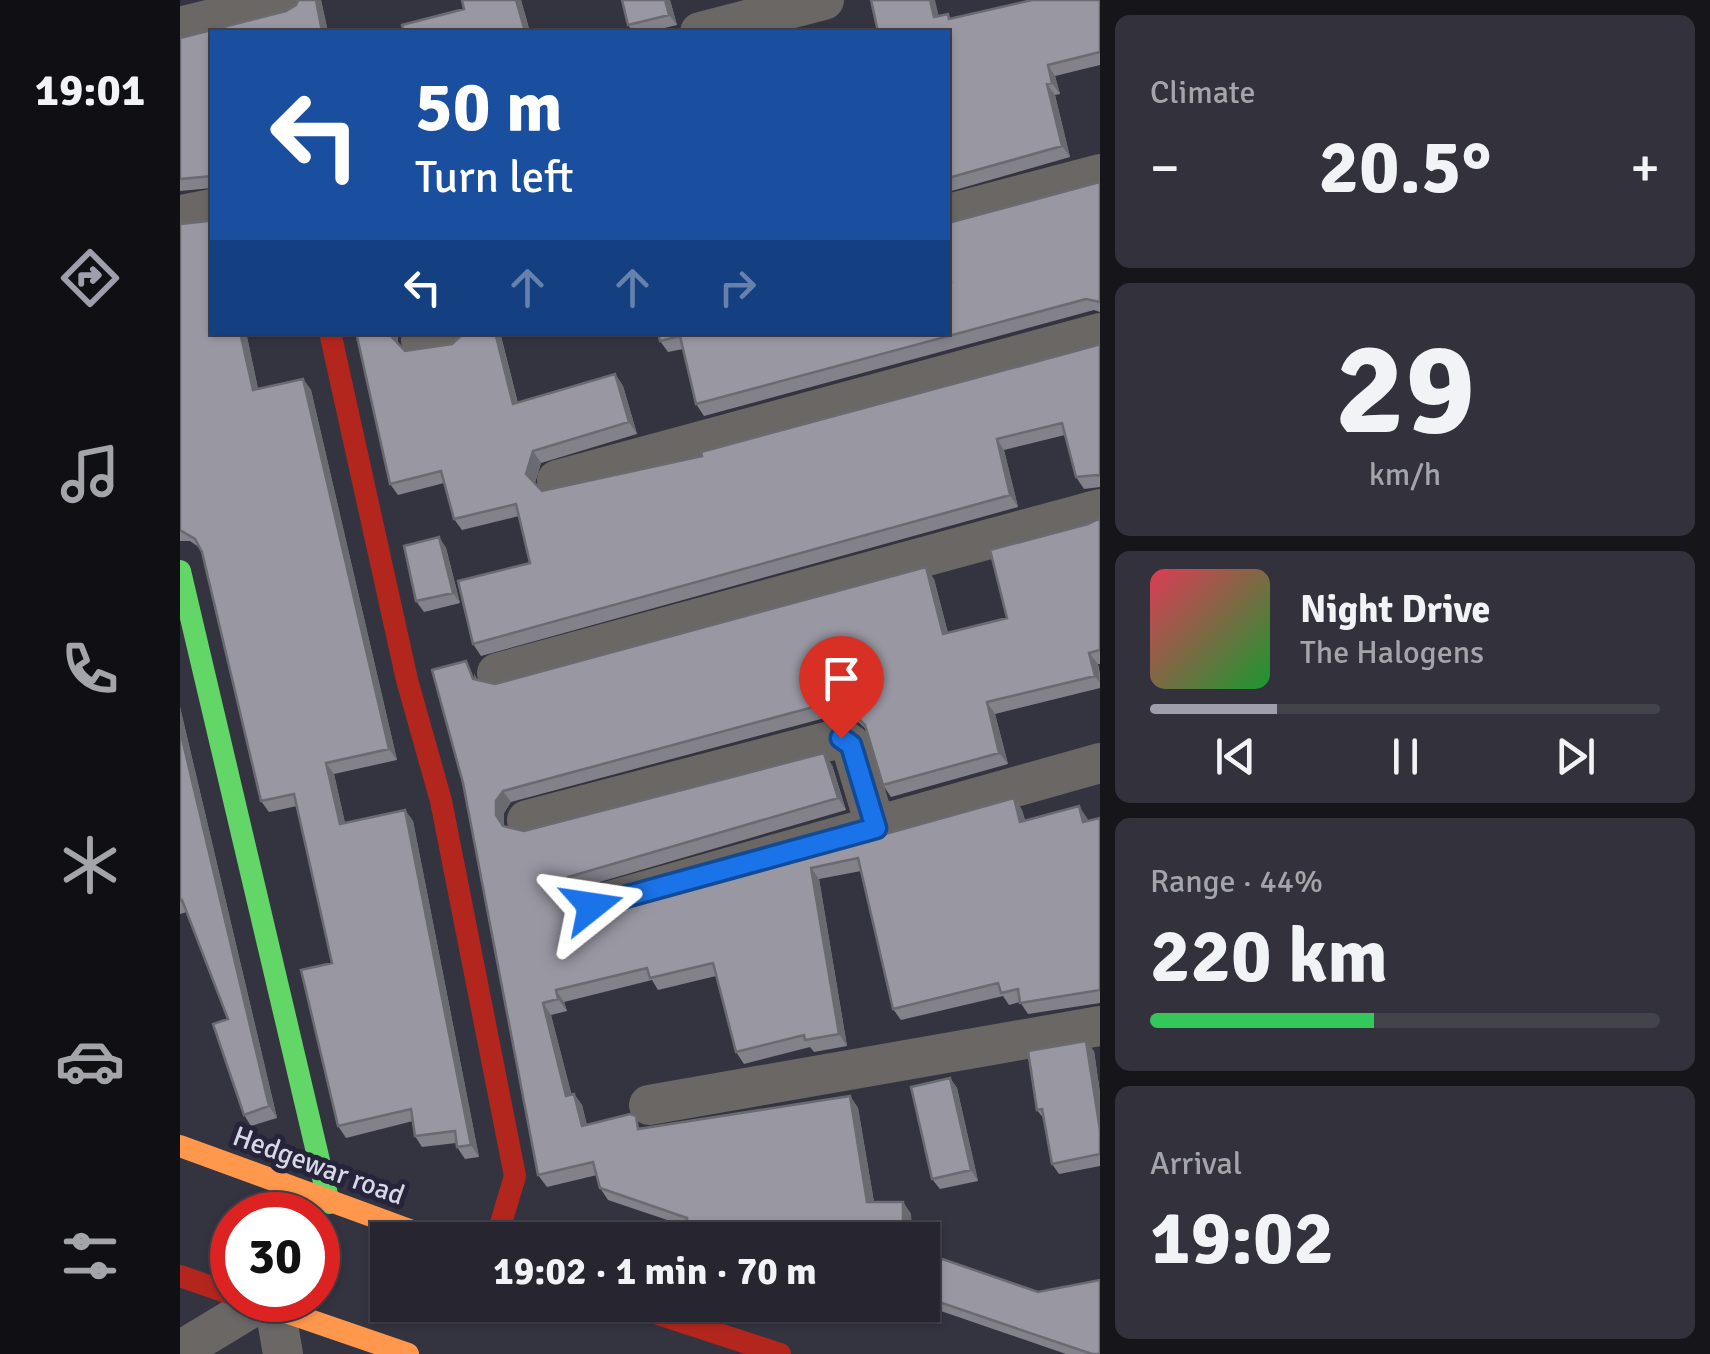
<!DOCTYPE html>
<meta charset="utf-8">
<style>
:root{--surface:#272630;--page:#33323c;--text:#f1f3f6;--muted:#a4a5ab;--line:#43434c;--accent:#9e9eac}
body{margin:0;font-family:Signika,sans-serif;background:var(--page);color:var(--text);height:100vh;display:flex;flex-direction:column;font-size:38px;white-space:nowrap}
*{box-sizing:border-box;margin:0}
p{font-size:32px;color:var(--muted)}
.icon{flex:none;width:55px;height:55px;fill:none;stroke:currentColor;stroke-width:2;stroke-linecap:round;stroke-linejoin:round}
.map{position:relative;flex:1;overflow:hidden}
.side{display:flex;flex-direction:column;gap:15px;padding:15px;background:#15151a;width:610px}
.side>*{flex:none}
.hud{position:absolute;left:30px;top:30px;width:740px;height:305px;border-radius:0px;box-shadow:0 2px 8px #0004,0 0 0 2px var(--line);background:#1a4fa0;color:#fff;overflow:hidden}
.speed{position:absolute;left:30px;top:1192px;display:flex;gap:20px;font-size:50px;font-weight:700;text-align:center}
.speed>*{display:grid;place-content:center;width:130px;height:130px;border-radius:50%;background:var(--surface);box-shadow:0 2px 8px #0004,0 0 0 2px var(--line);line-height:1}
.speed .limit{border:15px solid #d22;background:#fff;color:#111}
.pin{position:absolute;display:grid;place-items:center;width:85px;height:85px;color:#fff;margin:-102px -42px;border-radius:50% 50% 50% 0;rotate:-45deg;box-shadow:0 0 10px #0007}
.pin .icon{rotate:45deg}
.me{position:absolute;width:110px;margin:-55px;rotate:75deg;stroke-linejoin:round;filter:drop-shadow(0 0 8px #0008)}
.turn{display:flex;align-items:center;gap:35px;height:210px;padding:0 40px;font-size:45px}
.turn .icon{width:130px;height:130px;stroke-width:2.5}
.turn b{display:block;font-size:70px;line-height:85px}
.lanes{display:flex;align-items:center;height:95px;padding:0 40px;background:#0003;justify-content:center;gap:50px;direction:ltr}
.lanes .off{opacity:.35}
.big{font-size:75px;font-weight:800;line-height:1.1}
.side .card{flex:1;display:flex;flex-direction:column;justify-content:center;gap:15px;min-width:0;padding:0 35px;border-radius:15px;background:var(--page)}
.side .dial{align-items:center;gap:0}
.dial b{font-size:130px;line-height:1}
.song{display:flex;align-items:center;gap:30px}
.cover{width:120px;height:120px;border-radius:15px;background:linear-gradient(135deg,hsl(350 70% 55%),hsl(130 70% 35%))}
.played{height:10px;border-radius:5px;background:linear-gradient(90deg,var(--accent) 25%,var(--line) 25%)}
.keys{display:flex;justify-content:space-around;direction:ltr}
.heat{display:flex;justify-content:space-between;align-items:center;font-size:55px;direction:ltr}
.charge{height:15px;border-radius:8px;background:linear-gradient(90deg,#34c759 44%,var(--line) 0)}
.trip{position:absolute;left:190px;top:1222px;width:570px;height:100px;border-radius:0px;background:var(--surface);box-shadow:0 2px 8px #0004,0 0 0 2px var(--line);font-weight:800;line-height:100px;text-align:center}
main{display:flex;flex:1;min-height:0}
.menu{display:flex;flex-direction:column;width:180px;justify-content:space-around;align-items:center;background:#100f13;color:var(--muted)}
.menu .icon{width:70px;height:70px}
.menu .on{color:var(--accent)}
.menu b{font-size:45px;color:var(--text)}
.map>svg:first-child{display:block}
</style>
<main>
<nav class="menu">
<b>19:01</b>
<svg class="icon on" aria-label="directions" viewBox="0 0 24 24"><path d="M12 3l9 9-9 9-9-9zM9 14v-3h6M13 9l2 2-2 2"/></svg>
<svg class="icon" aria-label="music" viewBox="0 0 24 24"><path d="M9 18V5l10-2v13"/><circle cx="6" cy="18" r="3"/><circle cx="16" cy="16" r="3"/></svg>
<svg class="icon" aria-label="phone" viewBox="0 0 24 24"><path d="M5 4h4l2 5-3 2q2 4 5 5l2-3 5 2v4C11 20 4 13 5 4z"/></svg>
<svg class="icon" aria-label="climate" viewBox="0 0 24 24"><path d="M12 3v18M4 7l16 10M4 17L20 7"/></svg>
<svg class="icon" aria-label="car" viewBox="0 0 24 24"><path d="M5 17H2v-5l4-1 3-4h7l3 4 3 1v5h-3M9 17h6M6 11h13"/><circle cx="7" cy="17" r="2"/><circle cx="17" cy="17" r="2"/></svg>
<svg class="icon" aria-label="filters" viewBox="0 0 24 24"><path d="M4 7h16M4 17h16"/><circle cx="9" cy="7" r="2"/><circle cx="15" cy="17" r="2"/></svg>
</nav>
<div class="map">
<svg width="920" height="1354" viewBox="0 0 920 1354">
<rect width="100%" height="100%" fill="#343340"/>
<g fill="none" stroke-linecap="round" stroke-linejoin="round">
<path stroke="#6a6765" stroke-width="40" d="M0,27L107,0
M520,32L644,0
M768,214L920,174
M0,215L32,209
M241,340L275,332
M377,480L920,333
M317,673L920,509
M347,820L661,738L671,745L696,828
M412,906L920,763
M469,1105L920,1026
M95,1308L103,1354
M0,1351L79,1303"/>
<path stroke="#63d668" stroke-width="22" d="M0,571L149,1203"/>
<path stroke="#ff974d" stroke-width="22" d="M0,1146L257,1240
M71,1300L228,1354"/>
<path stroke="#b3261e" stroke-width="22" d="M150,332L227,680L261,801L335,1176L316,1240
M0,1276L52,1294
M451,1305L600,1354"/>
</g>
<path fill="#83828b" d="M141,0L148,32H32V188L0,191V38L106,11Z
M282,0H341L350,32H224L284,9Z
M442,0H490L497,25L468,32H453L448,25Z
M920,0V65L875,76L880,94L875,95L890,157L768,192V32L759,16L768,14L771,19Z
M920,182V312L914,310L524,416L516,404L503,349L488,352L480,341L478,332H768L771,282Z
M0,224L32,332H66L78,389L123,379L131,390L217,760L154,774L165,823L225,810L233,821L299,1157L285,1159L277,1147L276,1143L242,1147L235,1136L233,1121L166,1138L158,1126L152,963L117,806L89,812L81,801L22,552L20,548L10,541H0Z
M176,332H220L218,334V343L225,351L272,344L285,332H320L338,403L435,374L443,386L457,434L361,463L355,483L362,491L522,456L918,345L920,343V487L904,489L896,477L885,435L824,450L838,507L301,656L293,644L350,563L339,516L282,530L274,519L264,483L218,495L210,484Z
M920,518V664H918L920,674V688L815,714L828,764L711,797L703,785L687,730L675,719L656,715L331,802L324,813V826L344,831L652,765L666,810L396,889L389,899L390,912L409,917L834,798L842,810L845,820L907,818L908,821L920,818V1003L848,1014L840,1002L829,1005L823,996L721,1020L713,1009L681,871L639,879L667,1046L634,1052L630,1047L564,1064L556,1052L536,976L478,990L472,980L384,1002L387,1011L371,1015L391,1094H394L402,1105L407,1125L464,1128L670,1096L678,1108L694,1202H723L731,1214L732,1240H527L515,1238L508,1227L428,1200L420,1188L417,1175L367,1187L358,1175L294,673L297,680L315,684L754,579L768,633L827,618L908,524Z
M259,537L266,548L280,603L244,612L236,601Z
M0,707L97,1118L71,1126L64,1115L48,1019L7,912L0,914Z
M914,1051L920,1093V1166L879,1174L872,1164L864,1119L857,1110Z
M770,1078L777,1088L798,1181L760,1189L752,1179Z
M742,1252L920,1354H886L755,1309L747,1298L749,1292H742Z"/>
<path fill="#6a6a71" d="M136,0H141L148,32H142Z
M336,0H341L350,32H347L344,28Z
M485,0H490L497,25L489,15Z
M750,0H755L762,29L754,17Z
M868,65L875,76L880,94L872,83Z
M867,84L875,95L890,157L882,146Z
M60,332H66L81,402L73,390Z
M210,332H217L218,334V346Z
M315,332H320L341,416L333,404Z
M435,374L443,386L457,434L449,422Z
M123,379L131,390L217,760L209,749Z
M817,439L824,450L838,507L830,495Z
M353,451L361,463L354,485L346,474Z
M259,537L266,548L280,603L273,593Z
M746,567L754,579L771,646L763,634Z
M909,653L918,664L920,683L915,676Z
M807,702L815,714L828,764L819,753Z
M0,707L97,1118L89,1106L0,730Z
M644,753L652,765L666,810L658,798Z
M146,763L154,774L168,836L160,824Z
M323,791L331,802L324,813V827L316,815V801Z
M834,798L842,810L848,833L840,822Z
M899,806L907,818L911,834L903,822Z
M225,810L233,821L299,1157L291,1145Z
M631,868L639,879L667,1046L659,1034Z
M388,877L396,889L389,899L390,913L381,902V888Z
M376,990L384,1002L387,1011L378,999Z
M363,1003L371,1015L395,1107L386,1096Z
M906,1041L914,1051L920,1093V1130Z
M770,1078L777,1088L798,1181L791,1170Z
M394,1094L402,1105L410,1138L402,1126Z
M670,1096L678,1108L696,1214L687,1202Z
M723,1202L731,1214L732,1240H723Z"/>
<path fill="#9897a2" stroke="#6a6a71" stroke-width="2.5" d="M118,0H136L142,32H32V176L0,179V38L106,11L116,5Z
M282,0H336L344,28L326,32H224L222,25L284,9Z
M442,0H485L489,15L448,25Z
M691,0H750L754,17L768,14L769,19L852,0H920V52L868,65L872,83L867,84L882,146L768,178V32H698Z
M920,182V302L906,299L516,404L500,336L480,341L478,332H768V283L771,282L768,267V223Z
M32,218V332H60L73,390L123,379L209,749L146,763L160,824L225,810L291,1145L277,1147L275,1131L235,1136L231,1109L158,1126L121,970L152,963L114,794L81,801L22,552L15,539L0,530V224L28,221Z
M176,332H210V335L225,351L272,344L285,332H315L333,404L435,374L449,422L353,451L346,474L362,491L522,456L521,452L918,345L920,343V476L917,475L896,477L882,423L817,439L830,495L293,644L278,581L350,563L336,504L274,519L261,471L210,484Z
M920,518V650L909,653L915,676L807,702L819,753L703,785L685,725L666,707L648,703L323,791L316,801V815L323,826L344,831L644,753L658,798L388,877L381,888V902L388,912L409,917L834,798L840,822L899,806L903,822L920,818V990L840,1003L838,989L821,993L818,983L713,1009L678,858L631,868L659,1034L625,1040L624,1035L556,1052L533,963L470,978L467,968L376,990L378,999L363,1003L386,1096L394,1094L402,1126L450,1114L456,1116L458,1129L670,1096L687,1202H723V1240H572L507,1226V1218L420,1188L413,1162L358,1175L283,783L252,670L286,661L293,679L315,684L746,567L763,634L827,618L810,550L908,524Z
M259,537L273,593L236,601L224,546Z
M0,730L89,1106L64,1115L33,1024L48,1019L2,900L0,901Z
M906,1041L920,1130V1154L872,1164L862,1109L857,1110L848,1051Z
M770,1078L791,1170L752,1179L731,1087Z
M742,1252L858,1292L920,1280V1354H912L747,1298L753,1280H742Z"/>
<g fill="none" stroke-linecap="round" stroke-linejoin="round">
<defs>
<path id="route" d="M412,906L696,828L671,745L661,738"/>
</defs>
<use href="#route" stroke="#114b97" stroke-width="25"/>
<use href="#route" stroke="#1a73e8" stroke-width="18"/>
</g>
<g text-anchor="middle" stroke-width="10" stroke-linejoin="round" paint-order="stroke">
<g font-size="28" fill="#d7d7e6" stroke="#26243b">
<text transform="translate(139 1165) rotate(20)" y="10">Hedgewar road</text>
</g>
</g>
</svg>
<div class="speed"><div class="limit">30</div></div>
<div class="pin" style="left:661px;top:738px;background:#d93025"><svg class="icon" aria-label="arrive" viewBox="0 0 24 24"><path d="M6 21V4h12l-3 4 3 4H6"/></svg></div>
<svg class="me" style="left:412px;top:906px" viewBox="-20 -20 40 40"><path d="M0-17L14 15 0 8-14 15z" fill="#1a73e8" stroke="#fff" stroke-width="4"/></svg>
<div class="trip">19:02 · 1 min · 70 m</div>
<div class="hud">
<div class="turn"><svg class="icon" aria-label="left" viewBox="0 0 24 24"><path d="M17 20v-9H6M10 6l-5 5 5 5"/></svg><div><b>50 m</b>Turn left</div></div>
<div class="lanes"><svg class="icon" aria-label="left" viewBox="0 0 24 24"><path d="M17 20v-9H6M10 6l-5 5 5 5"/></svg><svg class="icon off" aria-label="ahead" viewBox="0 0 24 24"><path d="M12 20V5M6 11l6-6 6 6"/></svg><svg class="icon off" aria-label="ahead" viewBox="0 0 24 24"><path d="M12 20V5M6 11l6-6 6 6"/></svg><svg class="icon off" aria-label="right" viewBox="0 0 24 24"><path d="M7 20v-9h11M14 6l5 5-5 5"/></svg></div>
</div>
</div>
<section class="side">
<div class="card"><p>Climate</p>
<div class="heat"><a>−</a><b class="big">20.5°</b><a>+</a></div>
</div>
<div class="card dial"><b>29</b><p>km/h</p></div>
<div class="card">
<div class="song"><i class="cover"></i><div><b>Night Drive</b><p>The Halogens</p></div></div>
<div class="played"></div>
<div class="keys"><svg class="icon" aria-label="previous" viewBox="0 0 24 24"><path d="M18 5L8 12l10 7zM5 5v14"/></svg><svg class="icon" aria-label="pause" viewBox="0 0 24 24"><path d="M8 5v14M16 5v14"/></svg><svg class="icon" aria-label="next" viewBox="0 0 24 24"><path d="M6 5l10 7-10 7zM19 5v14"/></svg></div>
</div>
<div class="card"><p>Range · 44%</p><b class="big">220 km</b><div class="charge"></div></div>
<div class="card"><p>Arrival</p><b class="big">19:02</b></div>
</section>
</main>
